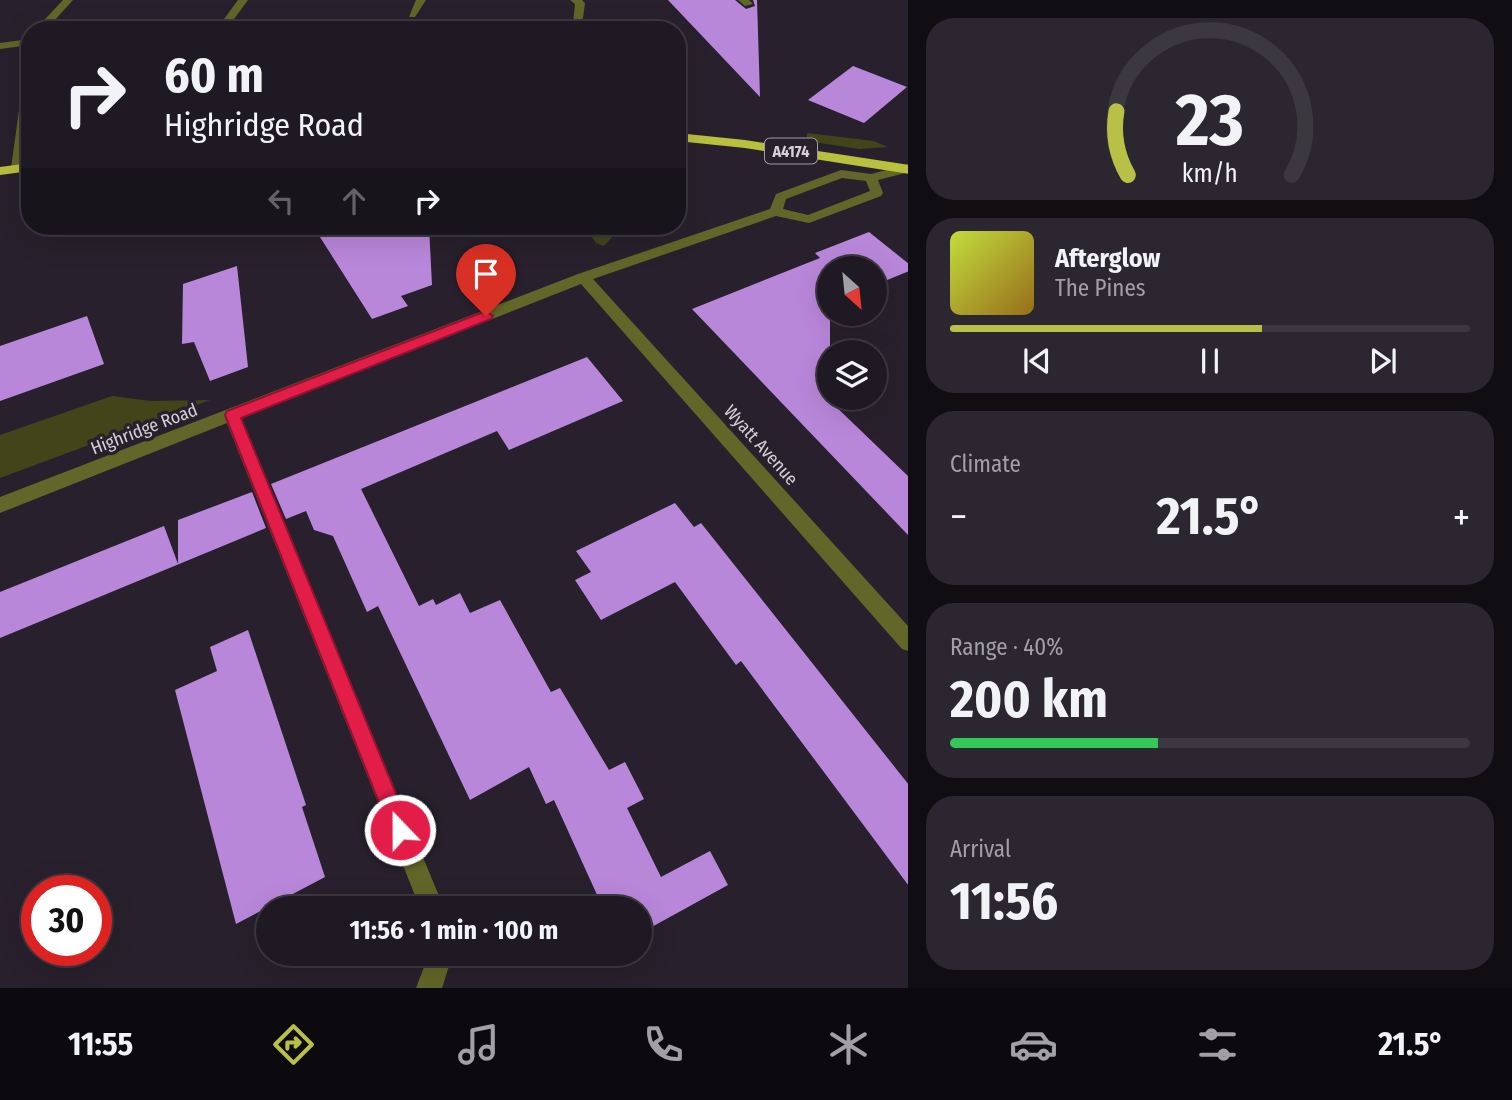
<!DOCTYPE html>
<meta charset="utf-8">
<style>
:root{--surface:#1e1922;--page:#2b262f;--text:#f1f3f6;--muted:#a1a0a5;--line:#3c3840;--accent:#b9c046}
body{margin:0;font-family:"Fira Sans Condensed",sans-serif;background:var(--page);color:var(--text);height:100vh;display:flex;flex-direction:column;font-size:26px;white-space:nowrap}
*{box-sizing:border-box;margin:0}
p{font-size:23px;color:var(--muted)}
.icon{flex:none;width:38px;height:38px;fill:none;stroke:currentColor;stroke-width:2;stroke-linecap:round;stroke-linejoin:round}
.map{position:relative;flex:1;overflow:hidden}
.details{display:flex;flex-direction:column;gap:18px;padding:18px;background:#100e13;width:604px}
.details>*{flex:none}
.top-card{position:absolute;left:21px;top:21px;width:665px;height:214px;border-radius:28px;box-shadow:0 7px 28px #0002,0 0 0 2px var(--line);background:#1e1922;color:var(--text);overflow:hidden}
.needle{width:46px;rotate:153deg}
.buttons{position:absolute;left:817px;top:256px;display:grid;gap:14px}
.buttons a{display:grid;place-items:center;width:70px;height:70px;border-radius:50%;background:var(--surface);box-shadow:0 7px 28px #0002,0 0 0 2px var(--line);font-size:35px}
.speed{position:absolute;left:21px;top:875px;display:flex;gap:14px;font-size:35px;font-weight:700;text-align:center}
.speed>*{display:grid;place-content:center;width:91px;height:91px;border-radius:50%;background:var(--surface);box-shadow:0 7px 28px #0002,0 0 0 2px var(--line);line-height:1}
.speed .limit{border:10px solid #d22;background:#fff;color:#111}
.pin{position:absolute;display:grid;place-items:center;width:60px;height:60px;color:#fff;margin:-72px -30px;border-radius:50% 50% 50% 0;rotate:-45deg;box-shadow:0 0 7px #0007}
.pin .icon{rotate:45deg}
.me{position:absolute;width:77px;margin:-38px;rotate:338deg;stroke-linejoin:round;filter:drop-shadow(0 0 5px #0008)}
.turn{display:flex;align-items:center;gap:24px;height:147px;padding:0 28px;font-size:32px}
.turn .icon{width:91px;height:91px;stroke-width:2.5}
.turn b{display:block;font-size:49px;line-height:60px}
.lanes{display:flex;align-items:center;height:66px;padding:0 28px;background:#0003;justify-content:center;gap:35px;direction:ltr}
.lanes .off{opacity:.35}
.big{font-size:52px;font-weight:700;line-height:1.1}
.details .card{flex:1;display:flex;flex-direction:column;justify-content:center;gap:10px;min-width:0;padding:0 24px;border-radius:28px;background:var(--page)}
.details .dial{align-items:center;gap:0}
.dial svg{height:182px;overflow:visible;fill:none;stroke:var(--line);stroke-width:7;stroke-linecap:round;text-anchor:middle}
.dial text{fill:var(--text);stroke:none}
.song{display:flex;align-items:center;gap:21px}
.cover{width:84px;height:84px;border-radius:10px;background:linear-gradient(135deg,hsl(70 70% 55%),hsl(40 70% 35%))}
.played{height:7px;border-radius:4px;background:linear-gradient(90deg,var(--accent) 60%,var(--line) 60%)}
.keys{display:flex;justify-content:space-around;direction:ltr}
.heat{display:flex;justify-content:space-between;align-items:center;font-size:38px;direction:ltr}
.charge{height:10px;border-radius:5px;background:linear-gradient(90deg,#34c759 40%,var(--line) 0)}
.trip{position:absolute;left:256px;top:896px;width:396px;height:70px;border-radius:35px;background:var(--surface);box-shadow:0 7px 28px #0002,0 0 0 2px var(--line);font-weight:700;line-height:70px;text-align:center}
.dock{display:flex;height:112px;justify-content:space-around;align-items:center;background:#0c0a0e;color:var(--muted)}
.dock .icon{width:49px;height:49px}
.dock .current{color:var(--accent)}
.dock b{font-size:32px;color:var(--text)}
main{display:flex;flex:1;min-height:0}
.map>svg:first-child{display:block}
</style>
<main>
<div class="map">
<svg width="909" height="988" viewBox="0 0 909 988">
<rect width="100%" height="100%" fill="#28212d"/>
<path fill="#424519" d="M807,133L874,141L888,147L859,149L807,141Z
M585,226H622L604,246L596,243Z
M112,396L151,401L210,400L0,478V435Z"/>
<path fill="#b987da" d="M668,0H735L746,9L755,6L753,0H757L760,97Z
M853,66L907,87L864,123L808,100Z
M313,226H429L432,285L401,296L408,306L372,319Z
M869,232L909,264V271L875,285V268H830V401L909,477V536L692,309L820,258L815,253Z
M237,266L248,367L210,381L194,342L182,344L183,284Z
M87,316L104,364L0,401V346Z
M587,357L623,401L509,450L497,431L361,489L419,606L433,599L436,605L460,593L470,613L500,600L551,692L560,688L609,770L625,762L644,799L627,808L661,877L710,851L728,885L639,934V908H603L554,800L546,804L529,767L470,800L378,606L367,612L333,536L314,530L306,511L286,519L271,484Z
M252,492L266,528L0,638V592L164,526L178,564V520Z
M675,503L694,527L701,523L909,785V886L741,661L736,665L675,582L601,620L575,580L591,572L576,551Z
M248,630L306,805L302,807L325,877L236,924L175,690L217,671L210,647Z"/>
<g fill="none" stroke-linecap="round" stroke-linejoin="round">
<path fill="#626628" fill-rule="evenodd" d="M63,0H73L46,30H35Z
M238,0H248L226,30H216Z
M416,0H426L415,17H409Z
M570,0H582L585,3L582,25L573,23L575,4Z
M738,0H749L753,4L745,6Z
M30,39V45L0,49V43Z
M30,64V113L23,168L17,172L11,168L25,67Z
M909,164V172L878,180L883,193L881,196L809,223L776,216L593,279L909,627V651L902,649L581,284L241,418L444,908H420L227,423L0,513V497L578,274L770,209L776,194L841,170L871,174ZM842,178L866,181L870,191L808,215L783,209L786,199Z
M429,954H453L442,988H416Z"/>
<path fill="#b9c03d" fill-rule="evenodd" d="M677,133L745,140L909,165V174L745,148L677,141Z
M30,163V171L0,175V167Z"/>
</g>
<path fill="#e11d48" stroke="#92132f" stroke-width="2" d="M486,311L493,316L491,319L241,418L411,830L408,838L400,841L393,838L390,830L225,415L227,411Z"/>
<g text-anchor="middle" stroke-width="7" stroke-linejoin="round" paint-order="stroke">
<rect fill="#28212d" stroke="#a09ca4" stroke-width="2" x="765" y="138.5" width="52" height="25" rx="5"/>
<g font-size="16" font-weight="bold" fill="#d4d0d7">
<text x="791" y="157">A4174</text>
</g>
<g font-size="18" fill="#d4d0d7" stroke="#28212d">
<text transform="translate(144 429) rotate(-21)" y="6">Highridge Road</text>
<text transform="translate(761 445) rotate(48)" y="6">Wyatt Avenue</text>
</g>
</g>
</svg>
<div class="buttons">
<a><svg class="needle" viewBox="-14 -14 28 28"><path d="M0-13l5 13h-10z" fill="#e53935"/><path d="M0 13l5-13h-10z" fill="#a1a0a5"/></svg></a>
<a><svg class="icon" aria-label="layers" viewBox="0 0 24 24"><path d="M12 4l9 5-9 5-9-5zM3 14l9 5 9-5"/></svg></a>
</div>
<div class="speed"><div class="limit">30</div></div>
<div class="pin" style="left:486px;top:316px;background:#d93025"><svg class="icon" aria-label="arrive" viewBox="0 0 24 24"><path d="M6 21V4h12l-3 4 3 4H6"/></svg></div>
<svg class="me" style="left:400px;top:830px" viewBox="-20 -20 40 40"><circle r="17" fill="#e11d48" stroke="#fff" stroke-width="3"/><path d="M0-11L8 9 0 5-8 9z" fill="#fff"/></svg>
<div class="trip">11:56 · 1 min · 100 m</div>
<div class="top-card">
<div class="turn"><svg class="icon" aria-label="right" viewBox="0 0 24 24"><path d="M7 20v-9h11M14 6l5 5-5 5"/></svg><div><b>60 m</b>Highridge Road</div></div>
<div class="lanes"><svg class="icon off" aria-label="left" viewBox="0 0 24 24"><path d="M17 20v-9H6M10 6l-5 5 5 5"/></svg><svg class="icon off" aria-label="ahead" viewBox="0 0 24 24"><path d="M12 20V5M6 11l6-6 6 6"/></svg><svg class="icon" aria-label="right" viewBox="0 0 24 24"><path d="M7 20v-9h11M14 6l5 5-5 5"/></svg></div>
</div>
</div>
<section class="details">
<div class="card dial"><svg viewBox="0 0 100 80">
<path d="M14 69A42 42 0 1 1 86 69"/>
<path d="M14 69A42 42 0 0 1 9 41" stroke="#b9c046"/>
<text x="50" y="56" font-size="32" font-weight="700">23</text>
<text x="50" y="72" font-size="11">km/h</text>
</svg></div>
<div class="card">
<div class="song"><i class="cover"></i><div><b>Afterglow</b><p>The Pines</p></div></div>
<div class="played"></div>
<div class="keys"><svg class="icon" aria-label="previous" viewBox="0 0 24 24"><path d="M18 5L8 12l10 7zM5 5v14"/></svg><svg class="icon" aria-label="pause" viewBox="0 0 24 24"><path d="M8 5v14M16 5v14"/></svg><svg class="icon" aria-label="next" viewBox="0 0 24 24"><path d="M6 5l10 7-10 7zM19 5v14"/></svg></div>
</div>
<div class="card"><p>Climate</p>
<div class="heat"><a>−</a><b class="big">21.5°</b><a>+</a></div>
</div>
<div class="card"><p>Range · 40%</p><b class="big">200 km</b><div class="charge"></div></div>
<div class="card"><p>Arrival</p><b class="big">11:56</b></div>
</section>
</main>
<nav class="dock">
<b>11:55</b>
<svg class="icon current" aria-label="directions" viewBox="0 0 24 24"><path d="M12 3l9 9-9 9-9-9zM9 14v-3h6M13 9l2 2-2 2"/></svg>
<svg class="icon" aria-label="music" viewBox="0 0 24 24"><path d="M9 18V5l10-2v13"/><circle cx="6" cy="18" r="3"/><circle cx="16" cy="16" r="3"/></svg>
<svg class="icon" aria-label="phone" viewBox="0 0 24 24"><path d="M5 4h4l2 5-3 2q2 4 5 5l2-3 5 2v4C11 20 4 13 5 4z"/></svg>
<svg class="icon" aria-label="climate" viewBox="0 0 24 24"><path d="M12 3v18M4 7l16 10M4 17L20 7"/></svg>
<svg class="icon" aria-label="car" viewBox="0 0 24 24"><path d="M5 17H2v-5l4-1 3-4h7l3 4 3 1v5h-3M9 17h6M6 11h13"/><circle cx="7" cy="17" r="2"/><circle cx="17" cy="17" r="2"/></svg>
<svg class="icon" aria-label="filters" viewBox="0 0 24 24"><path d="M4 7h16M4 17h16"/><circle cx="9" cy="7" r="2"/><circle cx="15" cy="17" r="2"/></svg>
<b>21.5°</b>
</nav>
